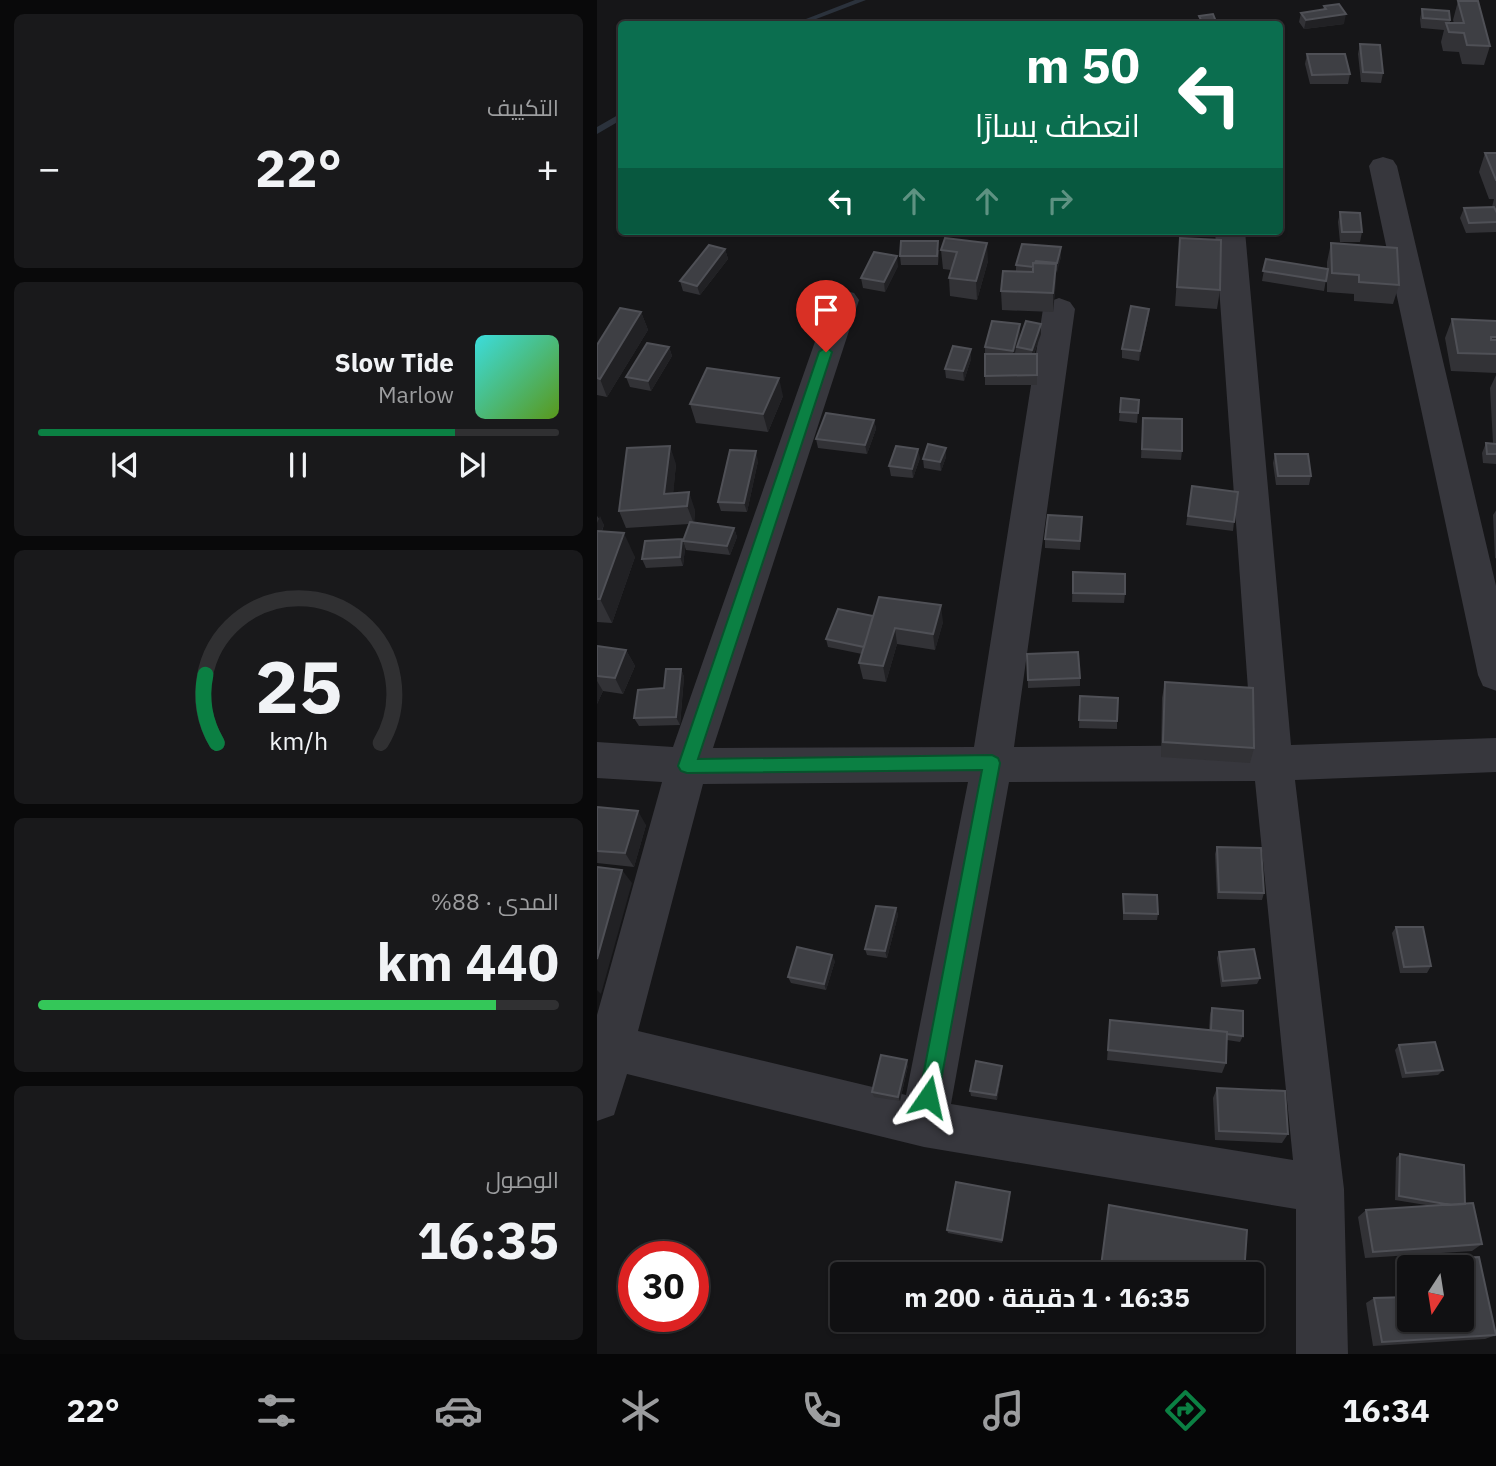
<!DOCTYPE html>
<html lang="ar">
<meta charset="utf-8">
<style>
:root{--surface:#101012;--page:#19191b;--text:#f1f3f6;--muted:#9c9d9f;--line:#303032;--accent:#0b8043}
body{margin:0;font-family:"IBM Plex Sans",Cairo,sans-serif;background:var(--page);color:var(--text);direction:rtl;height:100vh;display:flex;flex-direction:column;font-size:26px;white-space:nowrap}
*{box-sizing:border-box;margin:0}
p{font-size:23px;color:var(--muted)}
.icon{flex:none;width:38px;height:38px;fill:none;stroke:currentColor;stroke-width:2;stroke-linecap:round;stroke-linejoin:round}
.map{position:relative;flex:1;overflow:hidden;direction:ltr}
.sheet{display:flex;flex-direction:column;gap:14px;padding:14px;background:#09090a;width:597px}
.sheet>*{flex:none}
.guide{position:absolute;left:21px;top:21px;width:665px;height:214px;border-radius:7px;box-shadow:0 2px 5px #0004,0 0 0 2px var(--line);direction:rtl;background:#0b6e4f;color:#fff;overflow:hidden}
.needle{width:46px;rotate:192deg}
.tools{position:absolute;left:800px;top:1255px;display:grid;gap:14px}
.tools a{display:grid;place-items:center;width:77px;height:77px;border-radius:7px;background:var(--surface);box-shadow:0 2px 5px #0004,0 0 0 2px var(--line);font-size:35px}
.speed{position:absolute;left:21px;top:1241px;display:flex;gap:14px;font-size:35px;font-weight:700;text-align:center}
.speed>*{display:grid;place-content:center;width:91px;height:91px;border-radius:50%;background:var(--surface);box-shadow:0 2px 5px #0004,0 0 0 2px var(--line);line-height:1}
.speed .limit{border:10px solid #d22;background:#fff;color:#111}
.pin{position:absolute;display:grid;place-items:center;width:60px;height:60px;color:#fff;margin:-72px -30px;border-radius:50% 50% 50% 0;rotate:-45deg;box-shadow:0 0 7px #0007}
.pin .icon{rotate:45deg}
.me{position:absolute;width:77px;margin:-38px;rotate:11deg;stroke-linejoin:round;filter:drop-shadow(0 0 5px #0008)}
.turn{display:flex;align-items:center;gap:24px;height:147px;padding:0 28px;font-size:32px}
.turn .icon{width:91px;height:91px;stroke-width:2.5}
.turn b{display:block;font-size:49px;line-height:60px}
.lanes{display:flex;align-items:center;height:66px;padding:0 28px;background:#0003;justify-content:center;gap:35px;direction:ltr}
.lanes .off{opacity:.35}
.big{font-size:52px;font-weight:700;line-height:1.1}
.sheet .widget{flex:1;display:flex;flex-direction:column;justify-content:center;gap:10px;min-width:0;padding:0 24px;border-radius:10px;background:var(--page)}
.sheet .dial{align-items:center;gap:0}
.dial svg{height:182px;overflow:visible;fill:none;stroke:var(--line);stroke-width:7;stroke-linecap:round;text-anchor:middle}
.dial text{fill:var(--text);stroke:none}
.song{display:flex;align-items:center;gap:21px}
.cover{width:84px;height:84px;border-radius:10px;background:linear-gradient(135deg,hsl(180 70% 55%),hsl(90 70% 35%))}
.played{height:7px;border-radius:4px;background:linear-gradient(90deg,var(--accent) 80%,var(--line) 80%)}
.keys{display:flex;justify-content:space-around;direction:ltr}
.heat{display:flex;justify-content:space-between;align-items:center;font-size:38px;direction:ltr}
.charge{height:10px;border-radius:5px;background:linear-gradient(90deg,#34c759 88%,var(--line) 0)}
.trip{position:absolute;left:233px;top:1262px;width:434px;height:70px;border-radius:7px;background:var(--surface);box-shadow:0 2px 5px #0004,0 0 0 2px var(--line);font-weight:700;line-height:70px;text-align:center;direction:rtl}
.menu{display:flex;height:112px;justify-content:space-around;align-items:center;background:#060607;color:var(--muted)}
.menu .icon{width:49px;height:49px}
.menu .on{color:var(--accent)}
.menu b{font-size:32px;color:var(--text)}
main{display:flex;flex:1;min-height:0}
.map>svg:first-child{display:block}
</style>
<main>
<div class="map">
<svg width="900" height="1354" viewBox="0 0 900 1354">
<rect width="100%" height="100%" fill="#161618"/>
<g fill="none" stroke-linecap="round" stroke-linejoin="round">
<path fill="#2b323c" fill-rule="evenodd" d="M258,0H269L206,24H196Z
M21,115H24V120L0,134V127Z"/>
<path fill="#37373d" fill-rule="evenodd" d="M786,157L796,160L800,166L900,590V691L886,686L881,675L772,166L776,160Z
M618,231H648L694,745L900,738V772L698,780L747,1189L751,1354H699V1209L327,1147L30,1074L17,1115L0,1121V1015L65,782L0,778V742L76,747L235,293L246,290L257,293L262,300L116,748L377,747L446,309L451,302L462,298L473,302L478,309L417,747L655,745ZM658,781L696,1160L354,1104L412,782ZM371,782L309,1095L41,1031L106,784Z"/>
</g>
<path fill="#323236" d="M861,1L893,46L887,65L865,64L862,52L846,51L844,42L847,30L824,28L823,19L825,9L853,20V23H857L856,20Z
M727,6L747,24L707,29L702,22L704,13L726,10Z
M763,44L786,73L784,83L764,82L761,54Z
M710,54L753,74L751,84H713L708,64Z
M888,153H900L899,232L869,233L863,218L867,208L895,207L897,199H892L882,172Z
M743,212L765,232L763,242H743L741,222Z
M348,238L391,261L380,300L353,296L352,278L354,270L346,269L344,250Z
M583,238L623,290L620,309L578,306Z
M734,243L802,285L796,304L757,301V294L730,292V274L727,291L665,281L669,259L730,269V262Z
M464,247V257L459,273L456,312L405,310L404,291L419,272V265Z
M128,249L131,259L103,295L86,291L83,281Z
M342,250L341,265H304L303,256Z
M301,266L288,292L266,288L264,278Z
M552,309L551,318L542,361L525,358V349Z
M44,312L51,330L10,397L0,395V345Z
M855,319L900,321V373L854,371L848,338Z
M444,324V334L437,354H440V385H388V347L423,334L420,345Z
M72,347L75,356L54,391L33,387L29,377Z
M374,359L367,381L349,378L348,369Z
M900,373V443H896L893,388Z
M186,396L171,432L99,423L93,404Z
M524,398L542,400L540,423L522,421Z
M546,418L585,451L584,460L544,458Z
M277,420L279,429L270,454L221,448L219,439Z
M889,443L900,444V464L886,463L885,453Z
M349,448V457L344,471L327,468L326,459Z
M678,454L714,476L712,485H679L676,463Z
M323,458L316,478L294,476L292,466Z
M161,461L150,512L124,511L121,502Z
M79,464L76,493L98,510L97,523L137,528L140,537L133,555L89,550L86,541L92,524L29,528L22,511Z
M595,486L637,522L636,531L589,525Z
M900,509V559L898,558L896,515Z
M0,516L7,525L5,531L38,557L15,623L0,622Z
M485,517L483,550L448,548V539Z
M85,539L88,548L86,566L49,568L45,559Z
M476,572L528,594L527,603L475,602Z
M276,616L346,622L338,650L300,644L289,682L266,679L262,663L265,654L231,647L229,639Z
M0,646L29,650L38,666L26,694L6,691L0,704Z
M430,654L483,678V686L431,688Z
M84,669L87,677L83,725L42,726L37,718L67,688Z
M568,682L657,748L653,763L564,757L565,698Z
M483,696L520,721V729L482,728Z
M0,807L49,825L37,867L0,863Z
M620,847L667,893L665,900L620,899L618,854Z
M526,894L561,914L560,920H526Z
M299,908L301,915L290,958L270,955L268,949Z
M799,927L834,966L830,973H803L795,933Z
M622,952L663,978L660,984L624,987L620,958Z
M238,961L229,990L194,983L191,977Z
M615,1008L646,1036L643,1042L630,1040L629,1063L625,1073L510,1060L513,1020L612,1030L613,1014Z
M802,1045L846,1070L841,1075L805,1078L798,1050Z
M311,1065L303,1101L277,1097L275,1092Z
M405,1071L400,1100L374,1096L373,1091Z
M620,1088L691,1134L685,1143L618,1140L616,1098Z
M803,1154L868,1204L885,1244L875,1251L768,1258L761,1217L769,1210L835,1206L798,1200L799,1158Z
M413,1196L405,1243L351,1233L350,1230Z
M882,1257L899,1335L888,1339L776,1346L769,1303L777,1298L802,1297L801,1293L812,1287V1320H864V1267H846V1264L856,1258Z"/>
<path fill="#212124" d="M749,14L747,24L707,29L709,20Z
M390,243L391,261L380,300L379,281Z
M464,247V257L460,273V263Z
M128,249L131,259L103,295L100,286Z
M300,256L301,266L288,292L287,282Z
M459,264V283L456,312V293Z
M552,309L551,318L542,361L543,351Z
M44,312L51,330L10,397L3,379Z
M423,324V334L416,360V351Z
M444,324V334L435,359V350Z
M72,347L75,356L54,391L51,381Z
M374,349V359L367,381L366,371Z
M182,378L186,396L171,432L166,414Z
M277,420L279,429L270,454L268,445Z
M73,446L79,464L75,507L67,494Z
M349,448V457L344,471L343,462Z
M321,449L323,458L316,478L315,469Z
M159,451L161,461L150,512L147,503Z
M92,492L98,510L97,524L90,506Z
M3,516L7,525L0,541V523Z
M137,528L140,537L133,555L130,546Z
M27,533L38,557L15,623L3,599Z
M85,539L88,548L86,566L83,557Z
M344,605L346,622L338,650L336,634Z
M298,628L300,644L289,682L286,666Z
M29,650L38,666L26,694L18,678Z
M84,669L87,677L83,725L79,717Z
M0,681L6,691L0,704Z
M41,811L49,825L37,867L28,853Z
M25,870L35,883L4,994L0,990V959Z
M299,908L301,915L290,958L288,951Z
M235,955L238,961L229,990L227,984Z
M310,1060L311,1065L303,1101L301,1097Z
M405,1066V1071L400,1100L399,1095Z
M413,1192V1196L405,1243V1240Z"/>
<path fill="#3e3f44" stroke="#4f5056" stroke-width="2" d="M861,1H881L893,46L870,45L867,33L852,32L849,23H867Z
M742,4L749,14L709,20L704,13L729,9L727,6Z
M825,9L852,11L853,20L826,18Z
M616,14L620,24H606L602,16Z
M763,44L783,45L786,73L766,72Z
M710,54H748L753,74L715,75Z
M888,153H900V180H899Z
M897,207L900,213V222L872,223L867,208Z
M743,212L763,213L765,232H745Z
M348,238L390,243L379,281L352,278L360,252L344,250Z
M583,238L624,240L623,290L580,287Z
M304,241H341L340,256H303Z
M734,243L800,248L802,285L762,282V275L735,273Z
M425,244L464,247L460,263L439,261L438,263H436V267L419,265Z
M112,245L128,249L100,286L83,281Z
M277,252L300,256L287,282L264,278Z
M669,259L731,269L729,281L666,271Z
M436,263L459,264L456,293L404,291L406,271L436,272Z
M534,306L552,309L543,351L525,349Z
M23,308L44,312L3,379L0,378V345Z
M855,319L900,321V337H894V340H900V354L861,353Z
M395,321L423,324L416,351L388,347Z
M429,321L444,324L435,350L420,347Z
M50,343L72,347L51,381L29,377Z
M356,346L374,349L366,371L348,369Z
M388,354H440V375L388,376Z
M110,368L182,378L166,414L93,404Z
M524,398L542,400L541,413L523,412Z
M229,413L277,420L268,445L219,439Z
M546,418L585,419V451L545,449Z
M889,443L900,444V454H890Z
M331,444L349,448L343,462L326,459Z
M73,446L67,494L92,492L90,506L22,511L30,448Z
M299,446L321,449L315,469L292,466Z
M133,450L159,451L147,503L121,502Z
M678,454H711L714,476H681Z
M595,486L641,492L637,522L591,516Z
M451,515L485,517L483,541L448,539Z
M93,522L137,528L130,546L86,541Z
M0,531L27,533L3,599H0Z
M85,539L83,557L45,559L48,541Z
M476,572L528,574V594L476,593Z
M282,597L344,605L336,634L298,628L286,666L262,663Z
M241,609L276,616L267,647L229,639Z
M0,646L29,650L18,678L0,676Z
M481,652L483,678L431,680L430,654Z
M69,669H84L79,717L37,718L41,690L67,688Z
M568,682L656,688L657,748L566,742Z
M483,696L521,698L520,721L482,720Z
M0,807L41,811L28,853L0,851Z
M620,847L664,848L667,893L622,892Z
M0,867L25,870L0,959Z
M526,894L560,895L561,914L527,913Z
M279,906L299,908L288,951L268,949Z
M799,927H826L834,966L807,967Z
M200,947L235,955L227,984L191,977Z
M657,949L663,978L626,981L622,952Z
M615,1008L646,1011V1036L630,1034V1032L614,1030Z
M513,1020L630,1032L629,1063L511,1050Z
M838,1042L846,1070L809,1073L802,1045Z
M284,1055L310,1060L301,1097L275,1092Z
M379,1061L405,1066L399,1095L373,1091Z
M620,1088L688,1091L691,1134L622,1131Z
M803,1154L867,1165L868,1204L854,1205L802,1196Z
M359,1182L413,1192L405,1240L350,1230Z
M876,1203L885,1244L776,1252L769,1210Z
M512,1205L650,1230L647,1274H503Z
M882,1257L899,1335L785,1342L777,1298L812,1297L810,1287H812V1320H864V1267H858L856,1258Z"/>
<path fill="#0b8043" stroke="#07532c" stroke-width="2" d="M229,347L235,352L101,759L395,755L401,758L403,763L341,1097L338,1104L331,1107L325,1104L322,1097L385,770L90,773L84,771L81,766L222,352Z"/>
</svg>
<div class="tools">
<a><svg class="needle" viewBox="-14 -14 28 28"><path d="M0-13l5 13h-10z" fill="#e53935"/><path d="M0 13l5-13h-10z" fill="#9c9d9f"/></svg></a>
</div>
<div class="speed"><div class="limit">30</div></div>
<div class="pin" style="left:229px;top:352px;background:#d93025"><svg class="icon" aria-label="arrive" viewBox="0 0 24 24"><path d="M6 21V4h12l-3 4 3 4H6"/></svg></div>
<svg class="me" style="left:331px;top:1097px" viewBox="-20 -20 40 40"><path d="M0-17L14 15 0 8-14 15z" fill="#0b8043" stroke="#fff" stroke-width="4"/></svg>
<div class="trip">16:35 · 1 دقيقة · 200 m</div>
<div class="guide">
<div class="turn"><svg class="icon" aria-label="left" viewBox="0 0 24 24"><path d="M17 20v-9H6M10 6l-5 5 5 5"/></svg><div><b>50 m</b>انعطف يسارًا</div></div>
<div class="lanes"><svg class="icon" aria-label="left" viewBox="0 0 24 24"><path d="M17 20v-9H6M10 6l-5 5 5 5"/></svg><svg class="icon off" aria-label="ahead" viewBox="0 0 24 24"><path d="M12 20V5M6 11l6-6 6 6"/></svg><svg class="icon off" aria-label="ahead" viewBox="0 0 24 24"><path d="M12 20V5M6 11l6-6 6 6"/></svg><svg class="icon off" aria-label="right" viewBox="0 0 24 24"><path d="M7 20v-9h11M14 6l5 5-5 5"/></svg></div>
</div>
</div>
<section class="sheet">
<div class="widget"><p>التكييف</p>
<div class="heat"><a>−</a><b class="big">22°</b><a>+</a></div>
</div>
<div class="widget">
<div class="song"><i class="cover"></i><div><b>Slow Tide</b><p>Marlow</p></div></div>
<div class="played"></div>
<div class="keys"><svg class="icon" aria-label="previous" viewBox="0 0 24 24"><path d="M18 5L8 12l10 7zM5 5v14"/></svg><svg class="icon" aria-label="pause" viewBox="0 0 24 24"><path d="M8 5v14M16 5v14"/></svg><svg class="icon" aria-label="next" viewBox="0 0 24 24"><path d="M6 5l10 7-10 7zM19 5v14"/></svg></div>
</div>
<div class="widget dial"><svg viewBox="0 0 100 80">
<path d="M14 69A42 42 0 1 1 86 69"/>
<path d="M14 69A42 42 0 0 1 9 39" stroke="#0b8043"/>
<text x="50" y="56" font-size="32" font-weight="700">25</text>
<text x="50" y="72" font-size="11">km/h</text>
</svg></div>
<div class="widget"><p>المدى · 88%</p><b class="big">440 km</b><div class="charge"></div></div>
<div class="widget"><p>الوصول</p><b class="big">16:35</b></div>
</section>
</main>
<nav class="menu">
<b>16:34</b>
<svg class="icon on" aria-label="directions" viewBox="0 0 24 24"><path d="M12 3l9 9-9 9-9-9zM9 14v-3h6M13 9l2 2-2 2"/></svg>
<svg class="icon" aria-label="music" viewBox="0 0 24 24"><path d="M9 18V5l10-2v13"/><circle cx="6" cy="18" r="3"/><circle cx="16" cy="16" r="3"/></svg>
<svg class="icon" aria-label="phone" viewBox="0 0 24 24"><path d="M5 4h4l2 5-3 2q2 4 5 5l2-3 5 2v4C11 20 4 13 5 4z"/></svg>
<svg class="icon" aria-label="climate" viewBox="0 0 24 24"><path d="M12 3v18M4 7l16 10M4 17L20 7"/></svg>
<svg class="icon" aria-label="car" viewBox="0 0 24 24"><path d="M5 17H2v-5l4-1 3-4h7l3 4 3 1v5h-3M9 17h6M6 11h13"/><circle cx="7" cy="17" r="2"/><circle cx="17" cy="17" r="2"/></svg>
<svg class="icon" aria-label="filters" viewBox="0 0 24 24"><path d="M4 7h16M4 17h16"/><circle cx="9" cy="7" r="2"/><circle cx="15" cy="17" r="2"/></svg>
<b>22°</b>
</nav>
